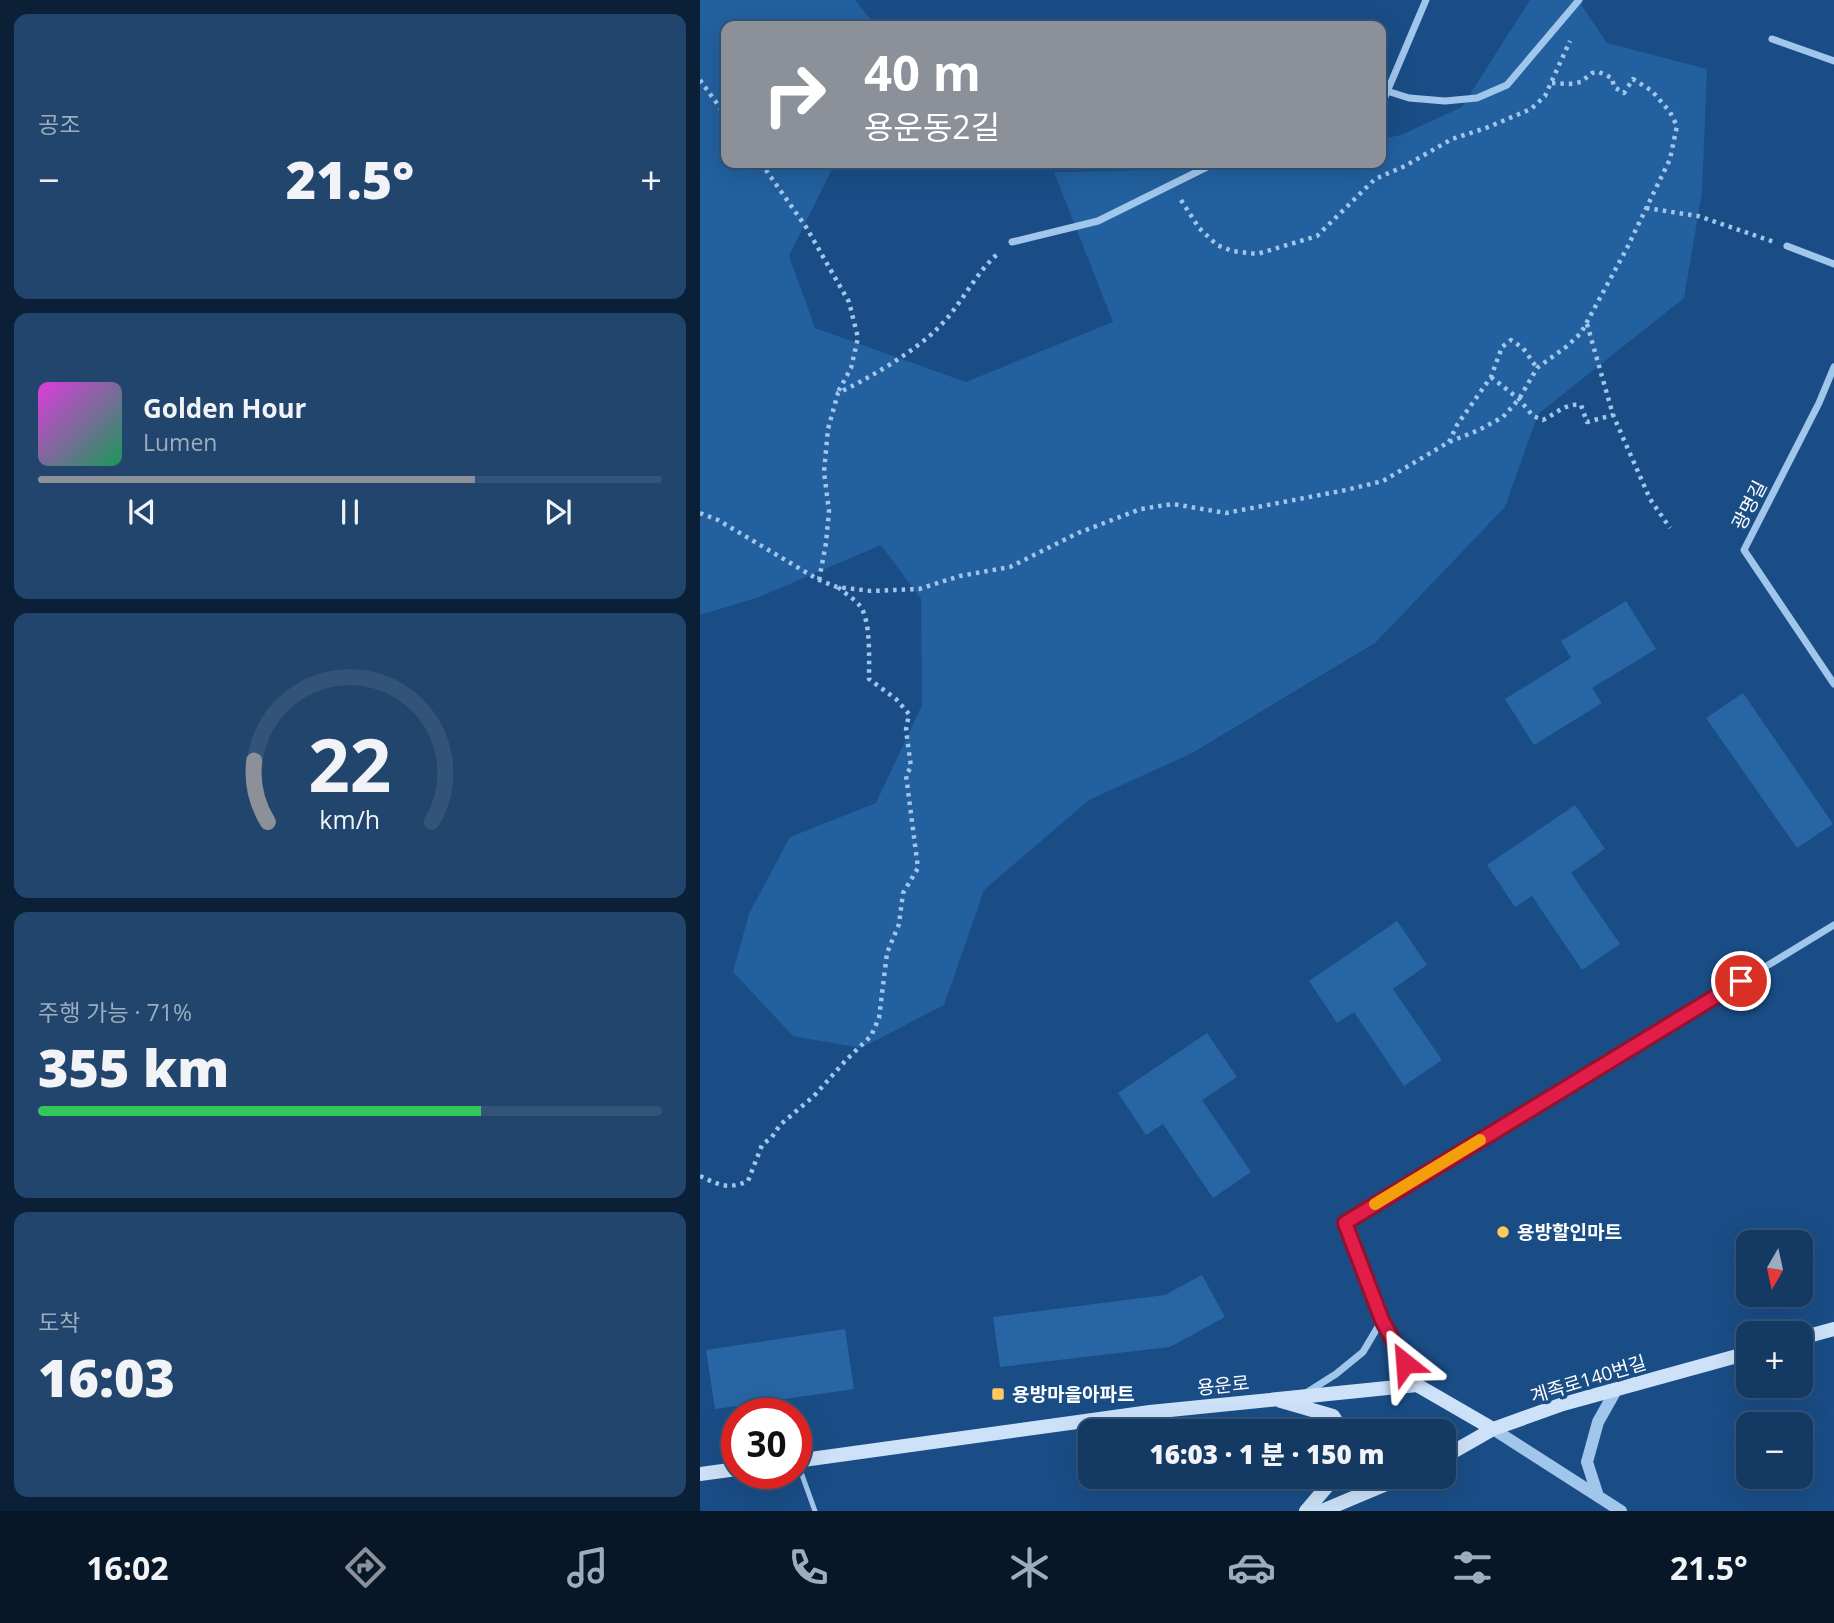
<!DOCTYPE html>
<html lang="ko">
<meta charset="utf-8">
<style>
:root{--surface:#143a64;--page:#21456d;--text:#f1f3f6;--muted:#9dadbf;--line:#335478;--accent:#8c9099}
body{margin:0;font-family:"Open Sans","Noto Sans KR",sans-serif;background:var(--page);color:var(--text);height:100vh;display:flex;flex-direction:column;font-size:26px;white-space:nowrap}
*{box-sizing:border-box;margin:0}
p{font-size:23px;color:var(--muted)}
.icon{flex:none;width:38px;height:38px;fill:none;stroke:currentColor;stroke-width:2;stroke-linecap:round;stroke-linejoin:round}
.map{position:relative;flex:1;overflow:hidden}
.side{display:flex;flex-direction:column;gap:14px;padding:14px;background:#0b2037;width:700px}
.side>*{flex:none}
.guide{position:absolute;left:21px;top:21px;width:665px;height:147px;border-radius:14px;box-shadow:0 7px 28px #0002,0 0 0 2px var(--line);background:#8c9099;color:#fff;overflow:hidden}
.needle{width:46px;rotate:189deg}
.fabs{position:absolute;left:1036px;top:1230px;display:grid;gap:14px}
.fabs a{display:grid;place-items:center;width:77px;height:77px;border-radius:14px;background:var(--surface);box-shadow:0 7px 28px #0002,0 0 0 2px var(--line);font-size:35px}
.speed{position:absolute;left:21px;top:1398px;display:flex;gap:14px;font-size:35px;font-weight:700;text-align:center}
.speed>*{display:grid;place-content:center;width:91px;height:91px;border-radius:50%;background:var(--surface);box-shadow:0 7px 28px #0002,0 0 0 2px var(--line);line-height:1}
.speed .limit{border:10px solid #d22;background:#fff;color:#111}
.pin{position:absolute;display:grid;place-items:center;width:60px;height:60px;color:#fff;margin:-30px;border:4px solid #fff;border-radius:50%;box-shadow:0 2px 7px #0007}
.me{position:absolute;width:77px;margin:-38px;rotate:332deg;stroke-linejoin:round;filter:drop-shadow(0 0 5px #0008)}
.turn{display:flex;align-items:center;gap:24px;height:147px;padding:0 28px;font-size:32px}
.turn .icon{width:91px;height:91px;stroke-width:2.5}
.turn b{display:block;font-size:49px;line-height:60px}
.big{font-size:52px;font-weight:800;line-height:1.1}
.side .card{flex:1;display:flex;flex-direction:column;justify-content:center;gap:10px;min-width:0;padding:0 24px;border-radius:14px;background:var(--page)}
.side .dial{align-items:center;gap:0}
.dial svg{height:182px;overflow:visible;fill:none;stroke:var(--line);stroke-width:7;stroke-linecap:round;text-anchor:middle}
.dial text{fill:var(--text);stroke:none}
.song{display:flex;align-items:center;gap:21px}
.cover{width:84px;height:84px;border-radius:10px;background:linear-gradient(135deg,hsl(300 70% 55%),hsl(150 70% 35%))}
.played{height:7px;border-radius:4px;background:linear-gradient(90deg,var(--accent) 70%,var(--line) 70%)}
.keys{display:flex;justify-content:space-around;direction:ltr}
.heat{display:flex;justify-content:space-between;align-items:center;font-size:38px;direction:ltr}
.charge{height:10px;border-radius:5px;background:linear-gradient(90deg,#34c759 71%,var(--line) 0)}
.trip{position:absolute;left:378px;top:1419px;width:378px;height:70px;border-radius:14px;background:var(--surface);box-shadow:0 7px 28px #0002,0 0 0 2px var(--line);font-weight:800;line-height:70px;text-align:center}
.tabs{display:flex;height:112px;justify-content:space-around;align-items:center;background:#081728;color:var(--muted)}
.tabs .icon{width:49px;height:49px}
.tabs .current{color:var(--accent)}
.tabs b{font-size:32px;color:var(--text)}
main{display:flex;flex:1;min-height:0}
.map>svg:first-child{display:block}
</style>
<main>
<section class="side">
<div class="card"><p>공조</p>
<div class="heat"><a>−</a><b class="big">21.5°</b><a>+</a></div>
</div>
<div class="card">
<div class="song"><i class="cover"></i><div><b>Golden Hour</b><p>Lumen</p></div></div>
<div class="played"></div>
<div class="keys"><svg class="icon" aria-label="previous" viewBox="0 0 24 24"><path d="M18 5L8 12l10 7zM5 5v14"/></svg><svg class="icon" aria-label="pause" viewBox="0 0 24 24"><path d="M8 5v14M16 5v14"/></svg><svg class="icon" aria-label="next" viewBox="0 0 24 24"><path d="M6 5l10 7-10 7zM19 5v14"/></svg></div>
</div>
<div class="card dial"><svg viewBox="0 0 100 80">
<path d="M14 69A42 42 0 1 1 86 69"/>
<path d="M14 69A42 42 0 0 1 8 42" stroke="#8c9099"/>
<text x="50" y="56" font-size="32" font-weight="700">22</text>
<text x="50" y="72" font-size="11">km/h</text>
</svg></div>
<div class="card"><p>주행 가능 · 71%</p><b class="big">355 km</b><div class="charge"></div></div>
<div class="card"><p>도착</p><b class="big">16:03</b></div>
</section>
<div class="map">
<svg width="1134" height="1511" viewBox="0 0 1134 1511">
<rect width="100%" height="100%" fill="#1a4d86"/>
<path fill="#22609f" d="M0,0H155L176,26H26V163H135L89,256L115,328L266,382L413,322L354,172L558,168L581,163H681V139L701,135L762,107L830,0H878L907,43L1007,69L1002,192L984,298L838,414L805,507L675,643L492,753L389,800L284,890L244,1005L161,1048L93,1036L33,972L49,914L90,837L176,803L222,705L221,599L181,545L59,597L0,615Z"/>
<path fill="#2865a4" d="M926,601L956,649L892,688L902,703L834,745L805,699L871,658L861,641Z
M1043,693L1133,824L1097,848L1006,718Z
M875,805L905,849L871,873L920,944L882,970L832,896L815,907L787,865Z
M697,921L727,965L693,989L742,1060L704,1086L654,1012L637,1023L609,981Z
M507,1033L537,1077L502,1100L551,1172L513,1198L463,1124L446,1135L418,1093Z
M502,1275L525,1317L470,1347L300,1367L293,1317L465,1295Z
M145,1329L154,1389L15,1409L6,1350Z"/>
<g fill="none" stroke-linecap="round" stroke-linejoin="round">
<path stroke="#a1c6ec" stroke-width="4.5" stroke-dasharray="3.5 5" stroke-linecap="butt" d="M0,80L26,116
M61,163L106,227L149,302L158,338L151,368L138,392
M481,200L499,228L517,245L532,251L557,254L617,236L675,179L705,166L752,139L786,128L831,109L845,96L870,41
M946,208L998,216L1074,242
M887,324L913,415L950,499L970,528
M791,377L819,399L833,416L843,420C856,414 865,403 881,405L887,422L913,415
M749,442L757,425L791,377L802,347L811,340L823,348L837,368
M0,513L18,520L119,580L137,587L171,591L219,589L260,576L310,567L378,533L441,509L473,504L526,513L646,490L683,481L749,442L779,430L803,417L819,399L837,368L866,347L881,333L927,248L970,159L977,126L970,112L952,91L933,79L924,93L914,87L912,78L899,72L892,73L881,82L869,84L852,83
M119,580L126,543L129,511L124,472L128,429L138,393C168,379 214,352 238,328C261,306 276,271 300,252
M0,1176C19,1185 28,1190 48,1181L62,1145L72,1137L80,1125L114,1096L146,1060L171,1036L179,1018L187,953L199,924L203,893L218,868L206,775L211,767L206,730L209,714L196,699L169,679C169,661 171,620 160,606C155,599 144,593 138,587"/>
<path stroke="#a1c6ec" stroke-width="5" d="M97,1461L115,1511"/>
<path stroke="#a1c6ec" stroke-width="7" d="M1072,39L1134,61
M687,91L709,98L745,101L777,98L807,85L879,0
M681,106L726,0
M312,242L398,221L513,164L521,163
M1087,246L1134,264
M1134,367L1119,403L1044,550L1134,684
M717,1385L682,1320L645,1223L1134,925
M606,1393L636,1374L663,1352L682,1320"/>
<path stroke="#a1c6ec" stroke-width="12" d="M793,1429L921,1511
M898,1496L887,1462L898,1422L916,1390"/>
<path stroke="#cde2f9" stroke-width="14" d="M1101,1338L1134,1329
M581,1401L633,1416L643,1432
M744,1457L793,1429L863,1404L1048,1353
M96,1461L450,1412L717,1385L793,1429
M0,1474L37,1469
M606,1511L635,1477
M622,1511L703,1477"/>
</g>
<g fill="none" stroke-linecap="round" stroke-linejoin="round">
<defs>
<path id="route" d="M705,1363L682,1320L645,1223L1041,981"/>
</defs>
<use href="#route" stroke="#92132f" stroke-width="18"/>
<use href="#route" stroke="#e11d48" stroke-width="12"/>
<path stroke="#f59e0b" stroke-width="12" d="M675,1204L780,1140"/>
</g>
<g fill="#ffc95c" stroke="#1a4d86" stroke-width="2.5">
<circle cx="803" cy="1232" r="7"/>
<rect x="291" y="1387" width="14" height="14" rx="3.5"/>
</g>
<g text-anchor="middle" stroke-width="7" stroke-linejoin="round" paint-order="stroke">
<g font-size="19" fill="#fff" stroke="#1a4d86">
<text transform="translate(1049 505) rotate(-63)" y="7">광명길</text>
<text transform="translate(888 1379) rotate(-17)" y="7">계족로140번길</text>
<text transform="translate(523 1385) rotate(-6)" y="7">용운로</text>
</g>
<g font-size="19" font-weight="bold" fill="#fff" stroke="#1a4d86" text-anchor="start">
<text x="817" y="1239">용방할인마트</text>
<text x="312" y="1401">용방마을아파트</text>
</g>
</g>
</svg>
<div class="fabs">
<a><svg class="needle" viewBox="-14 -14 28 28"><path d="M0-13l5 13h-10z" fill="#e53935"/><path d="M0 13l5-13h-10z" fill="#9dadbf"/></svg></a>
<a>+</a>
<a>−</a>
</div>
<div class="speed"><div class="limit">30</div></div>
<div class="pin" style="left:1041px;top:981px;background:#d93025"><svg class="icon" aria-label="arrive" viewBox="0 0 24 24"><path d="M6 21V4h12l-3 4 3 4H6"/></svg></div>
<svg class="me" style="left:705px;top:1363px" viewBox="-20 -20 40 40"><path d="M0-17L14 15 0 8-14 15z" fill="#e11d48" stroke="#fff" stroke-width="4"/></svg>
<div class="trip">16:03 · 1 분 · 150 m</div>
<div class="guide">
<div class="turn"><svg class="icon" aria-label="right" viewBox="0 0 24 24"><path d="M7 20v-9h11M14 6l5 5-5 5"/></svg><div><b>40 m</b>용운동2길</div></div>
</div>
</div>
</main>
<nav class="tabs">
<b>16:02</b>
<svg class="icon current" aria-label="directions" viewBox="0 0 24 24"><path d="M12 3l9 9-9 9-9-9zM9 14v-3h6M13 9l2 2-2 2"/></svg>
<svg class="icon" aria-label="music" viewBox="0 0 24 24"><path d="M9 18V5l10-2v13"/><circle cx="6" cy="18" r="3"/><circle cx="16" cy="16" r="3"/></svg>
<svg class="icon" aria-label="phone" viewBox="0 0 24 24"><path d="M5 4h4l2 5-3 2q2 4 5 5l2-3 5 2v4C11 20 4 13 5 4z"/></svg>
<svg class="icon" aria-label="climate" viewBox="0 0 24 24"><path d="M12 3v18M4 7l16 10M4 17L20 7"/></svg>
<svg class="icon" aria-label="car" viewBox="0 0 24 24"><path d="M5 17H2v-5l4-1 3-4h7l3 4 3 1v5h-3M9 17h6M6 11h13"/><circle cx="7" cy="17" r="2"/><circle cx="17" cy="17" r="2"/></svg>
<svg class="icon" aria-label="filters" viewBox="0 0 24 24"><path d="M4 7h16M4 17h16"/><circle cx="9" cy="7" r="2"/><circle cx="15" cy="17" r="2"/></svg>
<b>21.5°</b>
</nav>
